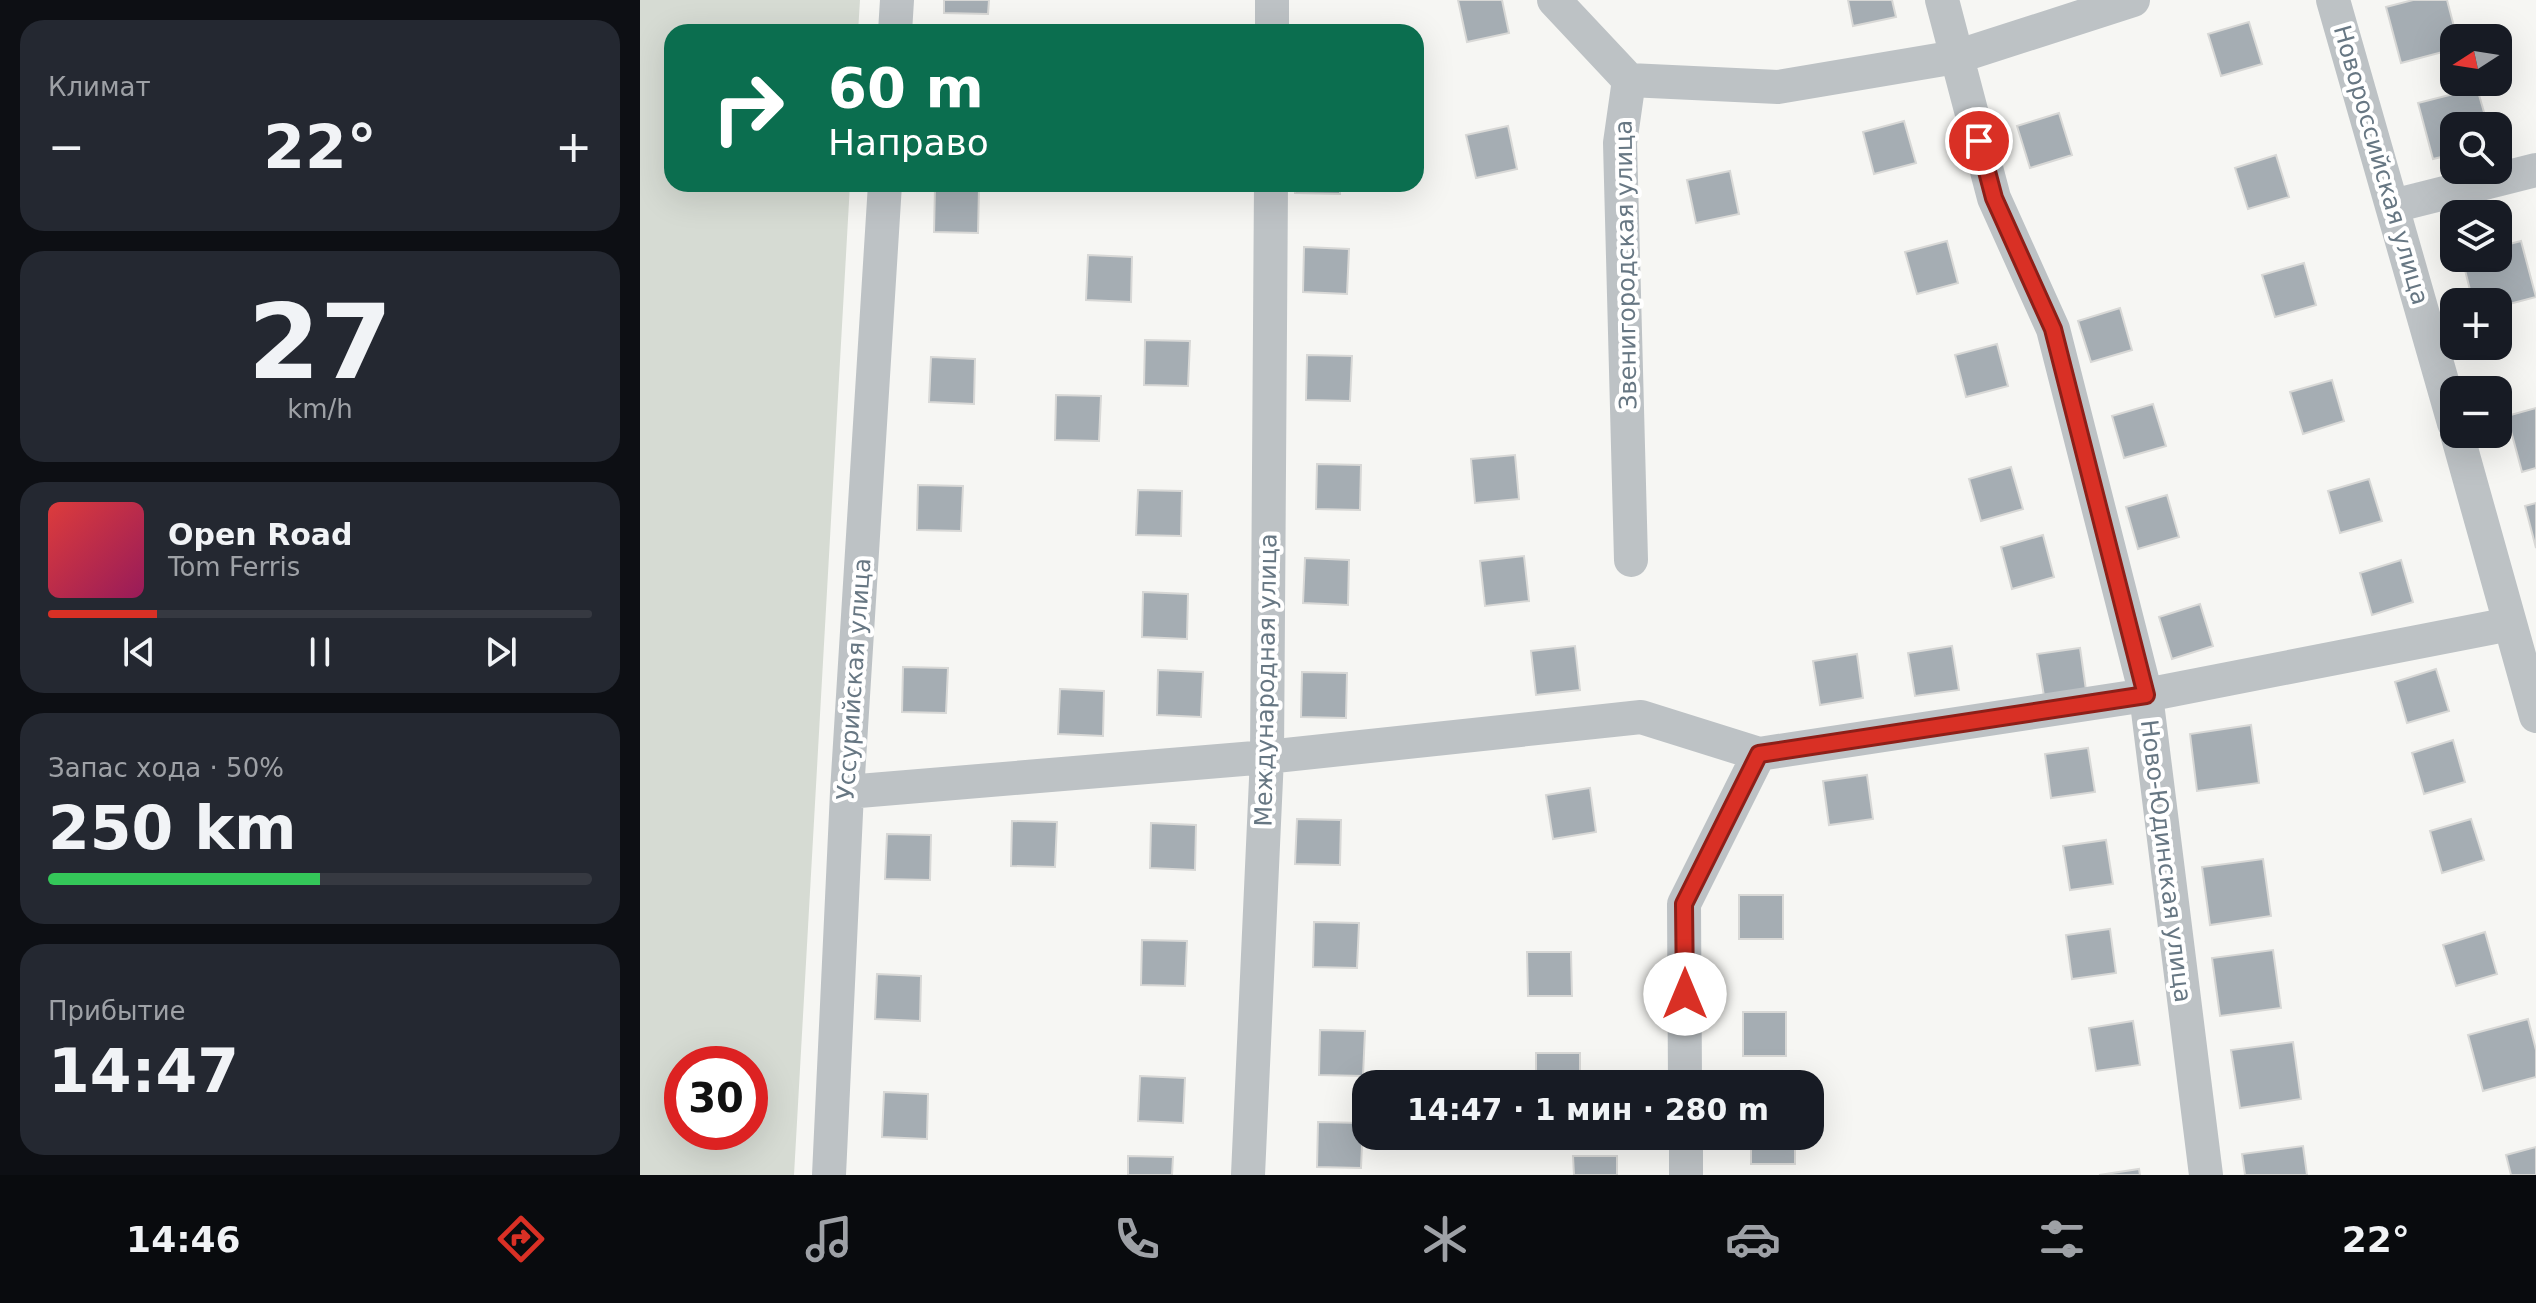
<!DOCTYPE html>
<html lang="ru">
<meta charset="utf-8">
<style>
:root{--surface:#171b24;--page:#242831;--text:#f1f3f6;--muted:#9ea1a6;--line:#363941;--accent:#d93025}
body{margin:0;font-family:"DejaVu Sans",sans-serif;background:var(--page);color:var(--text);height:100vh;display:flex;flex-direction:column;font-size:30px;white-space:nowrap}
*{box-sizing:border-box;margin:0}
p{font-size:26px;color:var(--muted)}
.icon{flex:none;width:44px;height:44px;fill:none;stroke:currentColor;stroke-width:2;stroke-linecap:round;stroke-linejoin:round}
.map{position:relative;flex:1;overflow:hidden}
.sheet{display:flex;flex-direction:column;gap:20px;padding:20px;background:#0d0f14;width:640px}
.sheet>*{flex:none}
.top-card{position:absolute;left:24px;top:24px;width:760px;height:168px;border-radius:24px;box-shadow:0 8px 32px #0002;background:#0b6e4f;color:#fff;overflow:hidden}
.needle{width:52px;rotate:258deg}
.controls{position:absolute;left:1800px;top:24px;display:grid;gap:16px}
.controls a{display:grid;place-items:center;width:72px;height:72px;border-radius:16px;background:var(--surface);box-shadow:0 8px 32px #0002;font-size:40px}
.speed{position:absolute;left:24px;top:1046px;display:flex;gap:16px;font-size:40px;font-weight:700;text-align:center}
.speed>*{display:grid;place-content:center;width:104px;height:104px;border-radius:50%;background:var(--surface);box-shadow:0 8px 32px #0002;line-height:1}
.speed .limit{border:12px solid #d22;background:#fff;color:#111}
.pin{position:absolute;display:grid;place-items:center;width:68px;height:68px;color:#fff;margin:-34px;border:4px solid #fff;border-radius:50%;box-shadow:0 2px 8px #0007}
.me{position:absolute;width:88px;margin:-44px;rotate:0deg;stroke-linejoin:round;filter:drop-shadow(0 0 6px #0008)}
.turn{display:flex;align-items:center;gap:28px;height:168px;padding:0 32px;font-size:36px}
.turn .icon{width:104px;height:104px;stroke-width:2.5}
.turn b{display:block;font-size:56px;line-height:68px}
.big{font-size:60px;font-weight:800;line-height:1.1}
.sheet .tile{flex:1;display:flex;flex-direction:column;justify-content:center;gap:12px;min-width:0;padding:0 28px;border-radius:24px;background:var(--page)}
.sheet .dial{align-items:center;gap:0}
.dial b{font-size:104px;line-height:1}
.song{display:flex;align-items:center;gap:24px}
.cover{width:96px;height:96px;border-radius:12px;background:linear-gradient(135deg,hsl(0 70% 55%),hsl(330 70% 35%))}
.played{height:8px;border-radius:4px;background:linear-gradient(90deg,var(--accent) 20%,var(--line) 20%)}
.keys{display:flex;justify-content:space-around;direction:ltr}
.heat{display:flex;justify-content:space-between;align-items:center;font-size:44px;direction:ltr}
.charge{height:12px;border-radius:6px;background:linear-gradient(90deg,#34c759 50%,var(--line) 0)}
.trip{position:absolute;left:712px;top:1070px;width:472px;height:80px;border-radius:24px;background:var(--surface);box-shadow:0 8px 32px #0002;font-weight:800;line-height:80px;text-align:center}
.menu{display:flex;height:128px;justify-content:space-around;align-items:center;background:#090b0e;color:var(--muted)}
.menu .icon{width:56px;height:56px}
.menu .current{color:var(--accent)}
.menu b{font-size:36px;color:var(--text)}
main{display:flex;flex:1;min-height:0}
.map>svg:first-child{display:block}
</style>
<main>
<section class="sheet">
<div class="tile"><p>Климат</p>
<div class="heat"><a>−</a><b class="big">22°</b><a>+</a></div>
</div>
<div class="tile dial"><b>27</b><p>km/h</p></div>
<div class="tile">
<div class="song"><i class="cover"></i><div><b>Open Road</b><p>Tom Ferris</p></div></div>
<div class="played"></div>
<div class="keys"><svg class="icon" aria-label="previous" viewBox="0 0 24 24"><path d="M18 5L8 12l10 7zM5 5v14"/></svg><svg class="icon" aria-label="pause" viewBox="0 0 24 24"><path d="M8 5v14M16 5v14"/></svg><svg class="icon" aria-label="next" viewBox="0 0 24 24"><path d="M6 5l10 7-10 7zM19 5v14"/></svg></div>
</div>
<div class="tile"><p>Запас хода · 50%</p><b class="big">250 km</b><div class="charge"></div></div>
<div class="tile"><p>Прибытие</p><b class="big">14:47</b></div>
</section>
<div class="map">
<svg width="1896" height="1175" viewBox="0 0 1896 1175">
<rect width="100%" height="100%" fill="#f6f6f3"/>
<path fill="#d6dbd3" fill-rule="evenodd" d="M0,0H220L218,32H32V184H210L154,1175H0ZM110,1064V1132H42V1064Z"/>
<path fill="#a5adb3" stroke="#d8d8d6" stroke-width="2" d="M304,0H349L348,14L304,13Z
M818,0H862L869,33L827,42Z
M1208,0H1252L1256,17L1213,26Z
M1773,0H1807L1817,38H1814V49L1761,63L1746,7Z
M1609,22L1622,64L1581,76L1568,34Z
M657,26L702,28V32H657Z
M1837,88L1848,126H1814V154L1793,159L1778,103Z
M1419,113L1432,155L1390,168L1377,126Z
M1264,121L1276,163L1234,174L1223,132Z
M868,126L877,169L836,178L826,135Z
M1636,155L1649,197L1608,209L1595,168Z
M1090,171L1099,214L1056,223L1047,180Z
M508,184H553V189L508,187Z
M655,184H700V194L655,193Z
M295,187L339,188L338,233L294,232Z
M1307,241L1318,283L1277,294L1265,252Z
M1881,241L1896,297L1858,307V302H1833L1822,258H1858V247Z
M664,247L709,249L707,294L663,292Z
M448,255L492,257L491,302L446,300Z
M1664,263L1676,305L1635,317L1622,275Z
M1480,308L1492,350L1451,362L1438,321Z
M505,340L550,341L548,386L504,385Z
M1357,344L1368,386L1326,397L1315,355Z
M667,355L712,356L710,401L666,400Z
M291,357L335,359L334,404L289,402Z
M1692,380L1704,421L1663,434L1650,392Z
M416,395L461,396L459,441L415,440Z
M1513,404L1526,446L1484,458L1472,416Z
M1896,408V468L1882,472L1867,416Z
M875,455L879,499L835,503L831,459Z
M677,464L721,465L720,510L676,509Z
M1371,467L1383,509L1341,521L1329,479Z
M1729,479L1742,521L1700,533L1688,491Z
M278,485L323,486L321,531L277,530Z
M498,490L542,491L541,536L496,535Z
M1527,495L1539,537L1498,549L1486,507Z
M1896,503V548L1885,506Z
M1403,535L1414,577L1372,589L1361,547Z
M884,556L889,601L845,606L840,561Z
M665,558L709,560L708,605L663,603Z
M1761,560L1773,602L1732,615L1720,573Z
M503,592L548,594L547,639L502,637Z
M1560,604L1573,646L1532,659L1519,617Z
M935,646L940,690L896,695L891,651Z
M1312,646L1319,690L1275,696L1268,653Z
M1440,648L1446,690L1404,696L1397,654Z
M1217,654L1223,698L1180,705L1173,661Z
M263,667L308,668L306,713L262,712Z
M1796,669L1809,711L1767,723L1755,682Z
M518,670L563,672L561,717L517,715Z
M662,672L707,673L706,718L661,717Z
M420,689L464,691L463,736L418,734Z
M1611,725L1619,783L1557,791L1550,734Z
M1813,740L1825,782L1784,794L1772,753Z
M1448,748L1455,792L1411,798L1405,754Z
M1227,775L1233,819L1189,825L1183,781Z
M950,788L956,832L913,839L906,795Z
M657,819L701,820L700,865L655,864Z
M1831,819L1844,860L1802,873L1790,831Z
M372,821L417,822L415,867L371,866Z
M511,823L556,825L555,870L510,868Z
M247,834L291,835L290,880L245,879Z
M1466,840L1473,884L1430,890L1423,846Z
M1623,859L1631,916L1570,925L1562,867Z
M1099,895H1143V939H1099Z
M674,922L719,923L717,968L673,967Z
M1470,929L1476,973L1432,979L1426,935Z
M1845,932L1857,974L1816,986L1803,945Z
M502,940L547,941L545,986L501,985Z
M1633,950L1641,1008L1580,1016L1572,958Z
M887,952H931L932,996H888Z
M237,974L281,976L280,1021L235,1019Z
M1103,1012H1146V1056H1103Z
M1888,1019L1896,1050V1077L1843,1091L1828,1035Z
M1493,1021L1500,1065L1456,1071L1449,1028Z
M680,1030L725,1031L723,1076L679,1075Z
M1653,1042L1661,1099L1600,1108L1591,1050Z
M896,1053H940V1084H896Z
M500,1076L545,1078L543,1123L498,1121Z
M244,1092L288,1094L287,1139L242,1137Z
M678,1122L723,1123L721,1168L677,1167Z
M1111,1136H1155V1164H1111Z
M1663,1146L1667,1175H1605L1602,1154Z
M1896,1147V1175H1871L1866,1155Z
M488,1156L533,1157L532,1175H488Z
M933,1156H977V1175H934Z
M1499,1169L1500,1175H1459Z"/>
<g fill="none" stroke-linecap="round" stroke-linejoin="round">
<path stroke="#bdc2c5" stroke-width="34" d="M914,0L989,80L980,143L991,560
M1302,0L1354,198L1413,329L1506,695L1566,1175
M1693,0L1814,423
M255,32L257,0
M632,32V0
M989,80L1138,87L1316,57L1493,0
M1753,206L1896,170
M1817,434L1896,716
M207,792L627,757L1001,717L1119,754L1506,695L1870,624
M1045,1084L1044,904L1119,754
M1046,1136V1175
M189,1175L207,792L245,184
M608,1175L627,757L631,184"/>
</g>
<g fill="none" stroke-linecap="round" stroke-linejoin="round">
<defs>
<path id="route" d="M1045,994L1044,904L1119,754L1506,695L1413,329L1354,198L1339,141"/>
</defs>
<use href="#route" stroke="#8d1f18" stroke-width="20"/>
<use href="#route" stroke="#d93025" stroke-width="14"/>
</g>
<g text-anchor="middle" stroke-width="8" stroke-linejoin="round" paint-order="stroke">
<g font-size="24" fill="#677783" stroke="#fff">
<text transform="translate(1741 165) rotate(74)" y="8">Новороссийская улица</text>
<text transform="translate(986 265) rotate(-91)" y="8">Звенигородская улица</text>
<text transform="translate(214 679) rotate(-86)" y="8">Уссурийская улица</text>
<text transform="translate(626 680) rotate(-89)" y="8">Международная улица</text>
<text transform="translate(1526 861) rotate(83)" y="8">Ново-Юдинская улица</text>
</g>
</g>
</svg>
<div class="controls">
<a><svg class="needle" viewBox="-14 -14 28 28"><path d="M0-13l5 13h-10z" fill="#e53935"/><path d="M0 13l5-13h-10z" fill="#9ea1a6"/></svg></a>
<a><svg class="icon" aria-label="search" viewBox="0 0 24 24"><circle cx="10" cy="10" r="6"/><path d="M15 15l6 6"/></svg></a>
<a><svg class="icon" aria-label="layers" viewBox="0 0 24 24"><path d="M12 4l9 5-9 5-9-5zM3 14l9 5 9-5"/></svg></a>
<a>+</a>
<a>−</a>
</div>
<div class="speed"><div class="limit">30</div></div>
<div class="pin" style="left:1339px;top:141px;background:#d93025"><svg class="icon" aria-label="arrive" viewBox="0 0 24 24"><path d="M6 21V4h12l-3 4 3 4H6"/></svg></div>
<svg class="me" style="left:1045px;top:994px" viewBox="-20 -20 40 40"><circle r="19" fill="#fff"/><path d="M0-13L10 11 0 6-10 11z" fill="#d93025"/></svg>
<div class="trip">14:47 · 1 мин · 280 m</div>
<div class="top-card">
<div class="turn"><svg class="icon" aria-label="right" viewBox="0 0 24 24"><path d="M7 20v-9h11M14 6l5 5-5 5"/></svg><div><b>60 m</b>Направо</div></div>
</div>
</div>
</main>
<nav class="menu">
<b>14:46</b>
<svg class="icon current" aria-label="directions" viewBox="0 0 24 24"><path d="M12 3l9 9-9 9-9-9zM9 14v-3h6M13 9l2 2-2 2"/></svg>
<svg class="icon" aria-label="music" viewBox="0 0 24 24"><path d="M9 18V5l10-2v13"/><circle cx="6" cy="18" r="3"/><circle cx="16" cy="16" r="3"/></svg>
<svg class="icon" aria-label="phone" viewBox="0 0 24 24"><path d="M5 4h4l2 5-3 2q2 4 5 5l2-3 5 2v4C11 20 4 13 5 4z"/></svg>
<svg class="icon" aria-label="climate" viewBox="0 0 24 24"><path d="M12 3v18M4 7l16 10M4 17L20 7"/></svg>
<svg class="icon" aria-label="car" viewBox="0 0 24 24"><path d="M5 17H2v-5l4-1 3-4h7l3 4 3 1v5h-3M9 17h6M6 11h13"/><circle cx="7" cy="17" r="2"/><circle cx="17" cy="17" r="2"/></svg>
<svg class="icon" aria-label="filters" viewBox="0 0 24 24"><path d="M4 7h16M4 17h16"/><circle cx="9" cy="7" r="2"/><circle cx="15" cy="17" r="2"/></svg>
<b>22°</b>
</nav>
